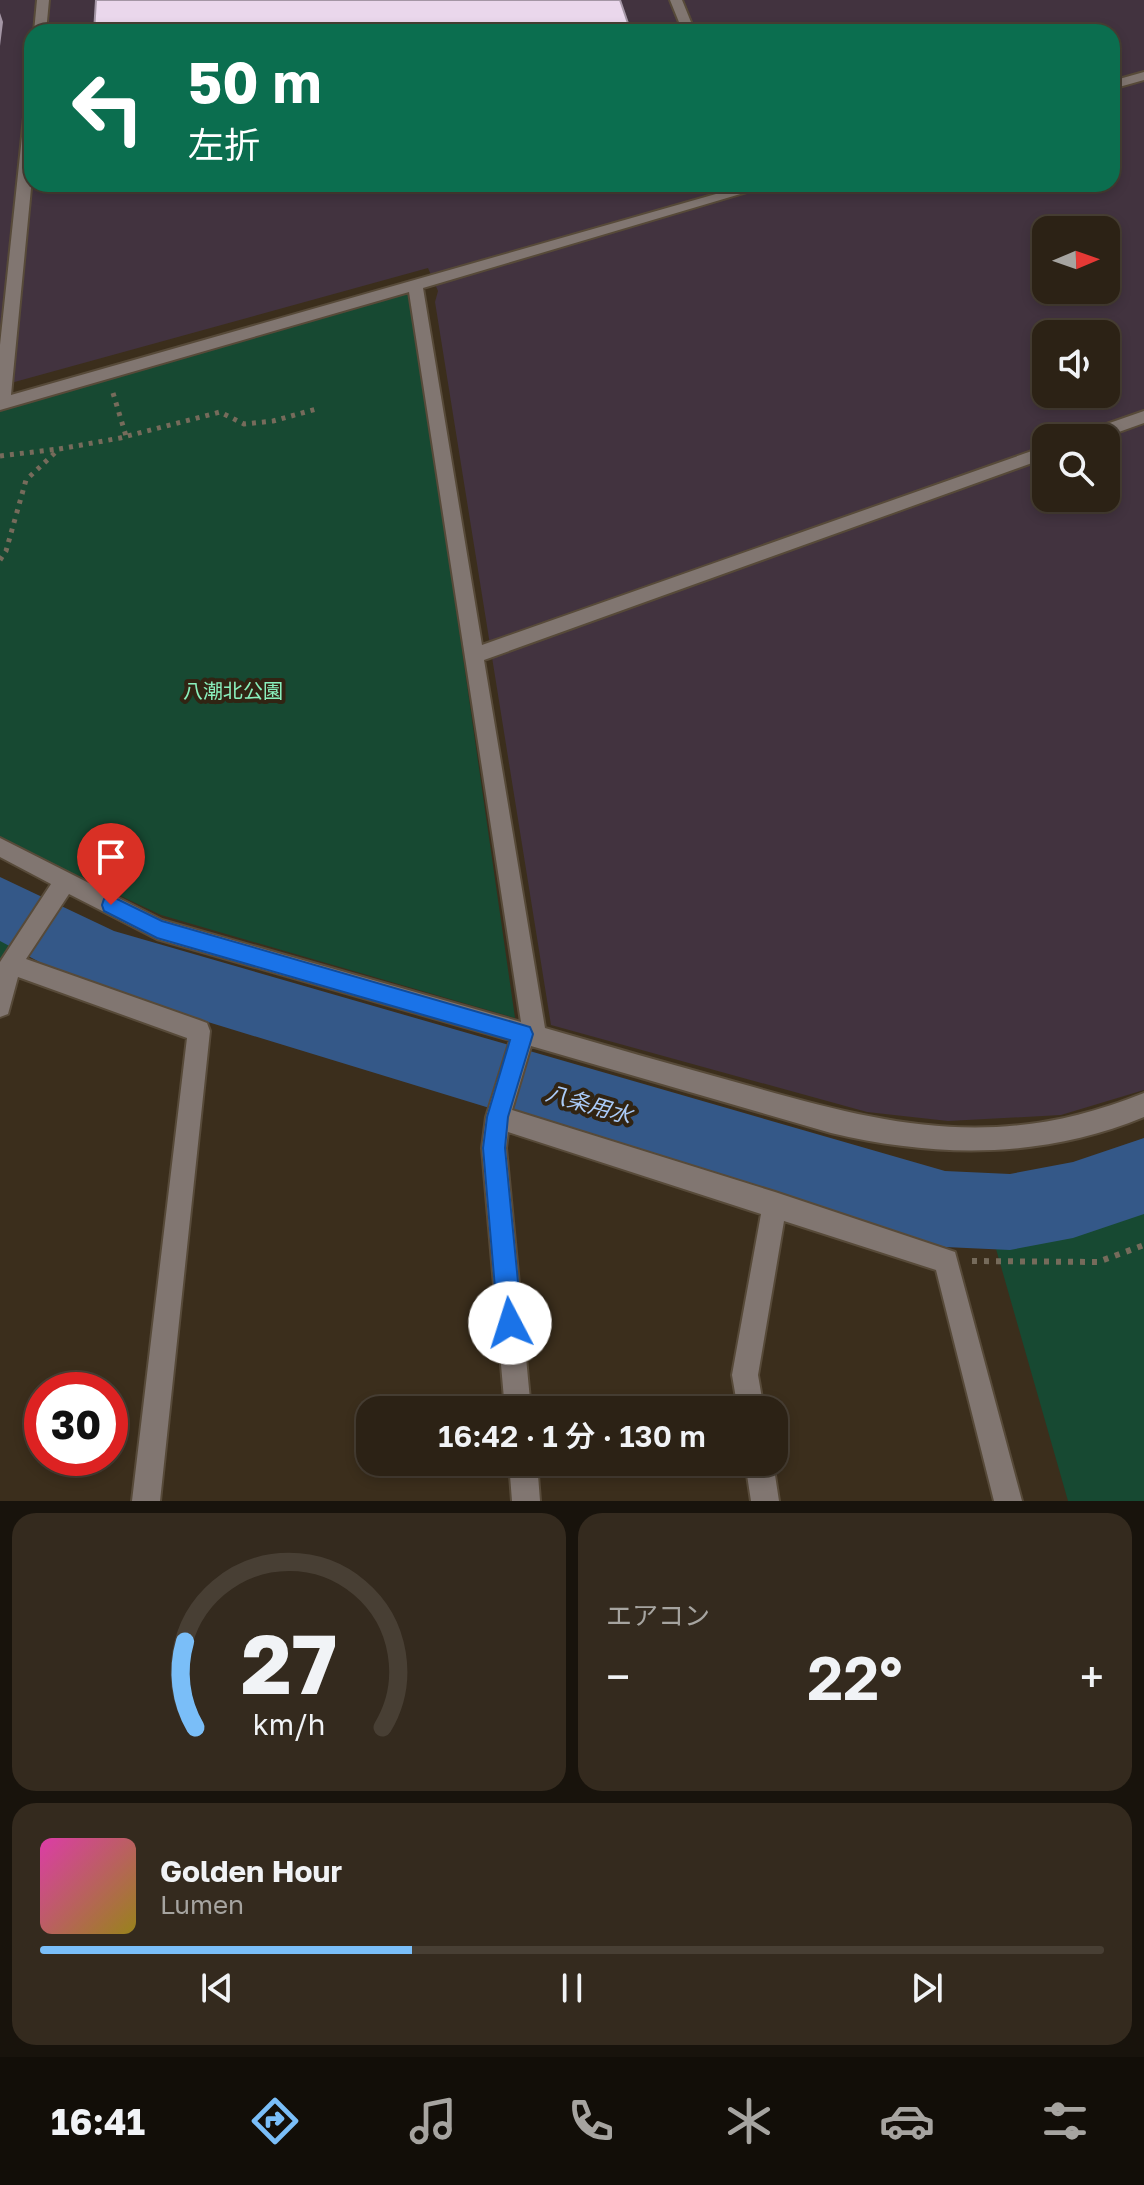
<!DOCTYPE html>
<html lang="ja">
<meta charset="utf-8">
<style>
:root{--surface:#2c2215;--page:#342a1e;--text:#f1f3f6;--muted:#a6a4a0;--line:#483f34;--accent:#7abef8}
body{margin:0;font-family:"Golos Text","Noto Sans JP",sans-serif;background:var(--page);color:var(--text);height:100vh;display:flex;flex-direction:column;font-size:30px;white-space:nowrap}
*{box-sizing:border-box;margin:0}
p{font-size:26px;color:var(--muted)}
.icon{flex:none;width:44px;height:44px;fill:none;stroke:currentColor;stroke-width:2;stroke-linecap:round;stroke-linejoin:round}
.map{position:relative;height:1501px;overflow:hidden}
.side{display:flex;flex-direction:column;gap:12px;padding:12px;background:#18130c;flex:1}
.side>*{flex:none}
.top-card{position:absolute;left:24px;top:24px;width:1096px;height:168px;border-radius:24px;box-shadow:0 4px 12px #0003,0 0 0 2px var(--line);background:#0b6e4f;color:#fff;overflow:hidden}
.needle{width:52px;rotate:88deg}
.buttons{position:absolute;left:1032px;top:216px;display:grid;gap:16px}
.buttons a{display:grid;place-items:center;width:88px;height:88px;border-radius:16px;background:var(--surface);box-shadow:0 4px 12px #0003,0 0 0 2px var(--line);font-size:40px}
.speed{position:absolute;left:24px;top:1372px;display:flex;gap:16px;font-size:40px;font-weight:700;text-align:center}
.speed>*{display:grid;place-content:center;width:104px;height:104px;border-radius:50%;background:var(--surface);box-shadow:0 4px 12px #0003,0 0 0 2px var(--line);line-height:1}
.speed .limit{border:12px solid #d22;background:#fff;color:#111}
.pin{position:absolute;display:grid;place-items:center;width:68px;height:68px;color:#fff;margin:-82px -34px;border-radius:50% 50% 50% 0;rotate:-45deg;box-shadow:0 0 8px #0007}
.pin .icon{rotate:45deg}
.me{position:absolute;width:88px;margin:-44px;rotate:355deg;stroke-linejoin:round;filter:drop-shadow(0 0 6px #0008)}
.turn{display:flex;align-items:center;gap:28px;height:168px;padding:0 32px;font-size:36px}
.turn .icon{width:104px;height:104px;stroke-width:2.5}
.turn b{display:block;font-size:56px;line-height:68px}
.big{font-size:60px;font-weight:600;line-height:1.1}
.side .tile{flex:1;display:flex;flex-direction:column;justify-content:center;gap:12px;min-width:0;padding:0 28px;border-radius:24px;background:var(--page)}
.side .dial{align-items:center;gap:0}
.dial svg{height:208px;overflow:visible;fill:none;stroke:var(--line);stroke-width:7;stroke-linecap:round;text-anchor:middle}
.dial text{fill:var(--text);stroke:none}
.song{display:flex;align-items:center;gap:24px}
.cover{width:96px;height:96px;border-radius:12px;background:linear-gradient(135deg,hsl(320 70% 55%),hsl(50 70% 35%))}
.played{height:8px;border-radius:4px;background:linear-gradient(90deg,var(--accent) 35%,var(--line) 35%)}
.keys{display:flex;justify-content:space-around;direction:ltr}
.heat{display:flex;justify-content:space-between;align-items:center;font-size:44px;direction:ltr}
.side .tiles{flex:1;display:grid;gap:12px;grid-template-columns:1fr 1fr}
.tile:last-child{grid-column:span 2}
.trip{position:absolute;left:356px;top:1396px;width:432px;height:80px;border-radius:24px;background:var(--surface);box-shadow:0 4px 12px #0003,0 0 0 2px var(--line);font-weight:600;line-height:80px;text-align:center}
.tabs{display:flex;height:128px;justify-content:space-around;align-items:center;background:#120e08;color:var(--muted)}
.tabs .icon{width:56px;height:56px}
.tabs .current{color:var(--accent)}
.tabs b{font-size:36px;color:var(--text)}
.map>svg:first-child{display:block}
</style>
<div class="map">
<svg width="1144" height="1501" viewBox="0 0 1144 1501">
<rect width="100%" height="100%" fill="#3b2e1c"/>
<path fill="#42333f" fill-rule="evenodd" d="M0,0H1144V1090L1061,1115L948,1121L867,1112L551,1025L435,302L438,291L428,268L0,386ZM32,32H1112V184H32ZM1046,230H1106V290H1046ZM1046,334H1106V394H1046ZM1046,438H1106V498H1046Z"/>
<path fill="#174932" d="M410,289L515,1018L161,915L0,839V410Z
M0,912L29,926L7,959L0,960Z
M1144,1188V1501H1068L990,1228Z"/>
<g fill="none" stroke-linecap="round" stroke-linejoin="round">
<path fill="#345888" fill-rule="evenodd" d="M0,877L114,931L945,1171L1010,1174L1073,1162L1144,1138V1214L1073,1238L1010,1250L945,1247L77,982L0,941Z"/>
<defs>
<path id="minor" d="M37,0H49L46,32H34Z
M670,0H682L695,32H683Z
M1144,72V80L1112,89V81Z
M32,104V178L11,395L751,184H774L423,288L482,645L1046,446V458L484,660L545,1028C610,1047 674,1065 739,1083C886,1125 996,1153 1144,1093V1117C1042,1159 937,1158 831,1133L531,1046L512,1110L775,1192L955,1252L1022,1501H994L936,1270L784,1221L758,1375L764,1410H738L732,1375L761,1214L508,1132L506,1148L531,1410H505L482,1148L486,1117L510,1040L157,939L69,894L26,959L199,1020L207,1023L210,1031L160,1501H132L187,1038L18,977L8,1014L0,1017V962L51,884L0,857V838L162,920L521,1022L409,292L0,410V345L25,108Z
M1144,411V423L1102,438H1076L1078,434Z
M509,1462H537L540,1501H512Z
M745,1462H773L779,1501H751Z"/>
</defs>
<use href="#minor" stroke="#574a39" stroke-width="4"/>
<path stroke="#766b5b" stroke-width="5" stroke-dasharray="4 6" stroke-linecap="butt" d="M113,393L126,436
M0,456L58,449
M0,560L6,551L26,480L59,449L120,438L220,412L244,424L273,421L320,408"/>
<path stroke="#766b5b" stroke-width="6" stroke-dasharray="5 7" stroke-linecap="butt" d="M972,1261L1098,1262L1144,1245"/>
<use href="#minor" fill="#817671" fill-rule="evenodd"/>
</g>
<path fill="#a496a5" d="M0,13L3,22L0,46Z"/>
<path fill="#ead7ec" stroke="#a496a5" stroke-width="2" d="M96,0H620L631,32H94Z"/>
<path fill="#1a73e8" stroke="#114b97" stroke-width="2" d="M111,896L162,921L530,1027L533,1034L508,1117L505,1148L522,1323L518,1331L510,1335L502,1331L498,1323L483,1148L487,1117L510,1040L157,938L104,911L102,905L104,899Z"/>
<g text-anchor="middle" stroke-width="8" stroke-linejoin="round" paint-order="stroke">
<g font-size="20" fill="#8af0bd" stroke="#312413">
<text x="233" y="698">八潮北公園</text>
</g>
<g font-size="22" font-style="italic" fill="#abcbf8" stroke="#312413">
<text transform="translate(589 1104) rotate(16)" y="8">八条用水</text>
</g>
</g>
</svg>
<div class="buttons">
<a><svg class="needle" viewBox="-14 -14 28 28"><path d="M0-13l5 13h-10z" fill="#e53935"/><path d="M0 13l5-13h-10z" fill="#a6a4a0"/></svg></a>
<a><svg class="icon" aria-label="sound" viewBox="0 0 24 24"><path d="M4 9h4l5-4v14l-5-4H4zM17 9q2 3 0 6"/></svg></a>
<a><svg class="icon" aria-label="search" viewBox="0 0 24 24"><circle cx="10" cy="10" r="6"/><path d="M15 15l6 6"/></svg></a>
</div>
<div class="speed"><div class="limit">30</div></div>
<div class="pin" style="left:111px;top:905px;background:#d93025"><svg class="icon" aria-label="arrive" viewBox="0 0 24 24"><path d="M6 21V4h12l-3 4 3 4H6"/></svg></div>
<svg class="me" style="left:510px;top:1323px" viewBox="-20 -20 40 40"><circle r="19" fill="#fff"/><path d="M0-13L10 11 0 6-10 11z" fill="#1a73e8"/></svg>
<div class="trip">16:42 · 1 分 · 130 m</div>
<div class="top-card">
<div class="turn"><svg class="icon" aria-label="left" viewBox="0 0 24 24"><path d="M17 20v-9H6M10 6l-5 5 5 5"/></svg><div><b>50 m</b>左折</div></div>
</div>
</div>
<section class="side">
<div class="tiles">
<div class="tile dial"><svg viewBox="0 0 100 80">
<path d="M14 69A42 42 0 1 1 86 69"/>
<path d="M14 69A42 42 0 0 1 10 36" stroke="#7abef8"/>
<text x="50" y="56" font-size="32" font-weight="700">27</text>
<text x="50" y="72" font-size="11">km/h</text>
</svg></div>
<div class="tile"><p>エアコン</p>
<div class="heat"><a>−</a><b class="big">22°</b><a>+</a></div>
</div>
<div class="tile">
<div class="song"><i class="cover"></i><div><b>Golden Hour</b><p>Lumen</p></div></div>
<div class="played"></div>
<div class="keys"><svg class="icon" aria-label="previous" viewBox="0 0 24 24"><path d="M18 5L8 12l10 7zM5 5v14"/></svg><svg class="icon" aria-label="pause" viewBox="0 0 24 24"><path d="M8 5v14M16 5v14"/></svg><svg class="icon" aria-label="next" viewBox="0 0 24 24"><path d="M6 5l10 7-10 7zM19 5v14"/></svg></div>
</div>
</div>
</section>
<nav class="tabs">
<b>16:41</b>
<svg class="icon current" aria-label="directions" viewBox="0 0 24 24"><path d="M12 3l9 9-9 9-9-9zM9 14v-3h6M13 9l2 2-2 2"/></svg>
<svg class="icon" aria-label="music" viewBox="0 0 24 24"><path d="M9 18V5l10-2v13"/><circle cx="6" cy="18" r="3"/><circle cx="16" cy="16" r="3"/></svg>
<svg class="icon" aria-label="phone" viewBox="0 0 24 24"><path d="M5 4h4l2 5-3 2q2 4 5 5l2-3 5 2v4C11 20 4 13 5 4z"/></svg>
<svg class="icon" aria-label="climate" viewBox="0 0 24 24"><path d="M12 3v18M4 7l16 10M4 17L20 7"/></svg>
<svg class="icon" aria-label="car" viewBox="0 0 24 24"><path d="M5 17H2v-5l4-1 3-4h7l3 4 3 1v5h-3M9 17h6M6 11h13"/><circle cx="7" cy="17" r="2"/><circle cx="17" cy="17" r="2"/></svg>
<svg class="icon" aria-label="filters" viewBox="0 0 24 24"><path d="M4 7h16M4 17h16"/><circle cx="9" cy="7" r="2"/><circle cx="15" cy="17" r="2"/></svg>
</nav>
